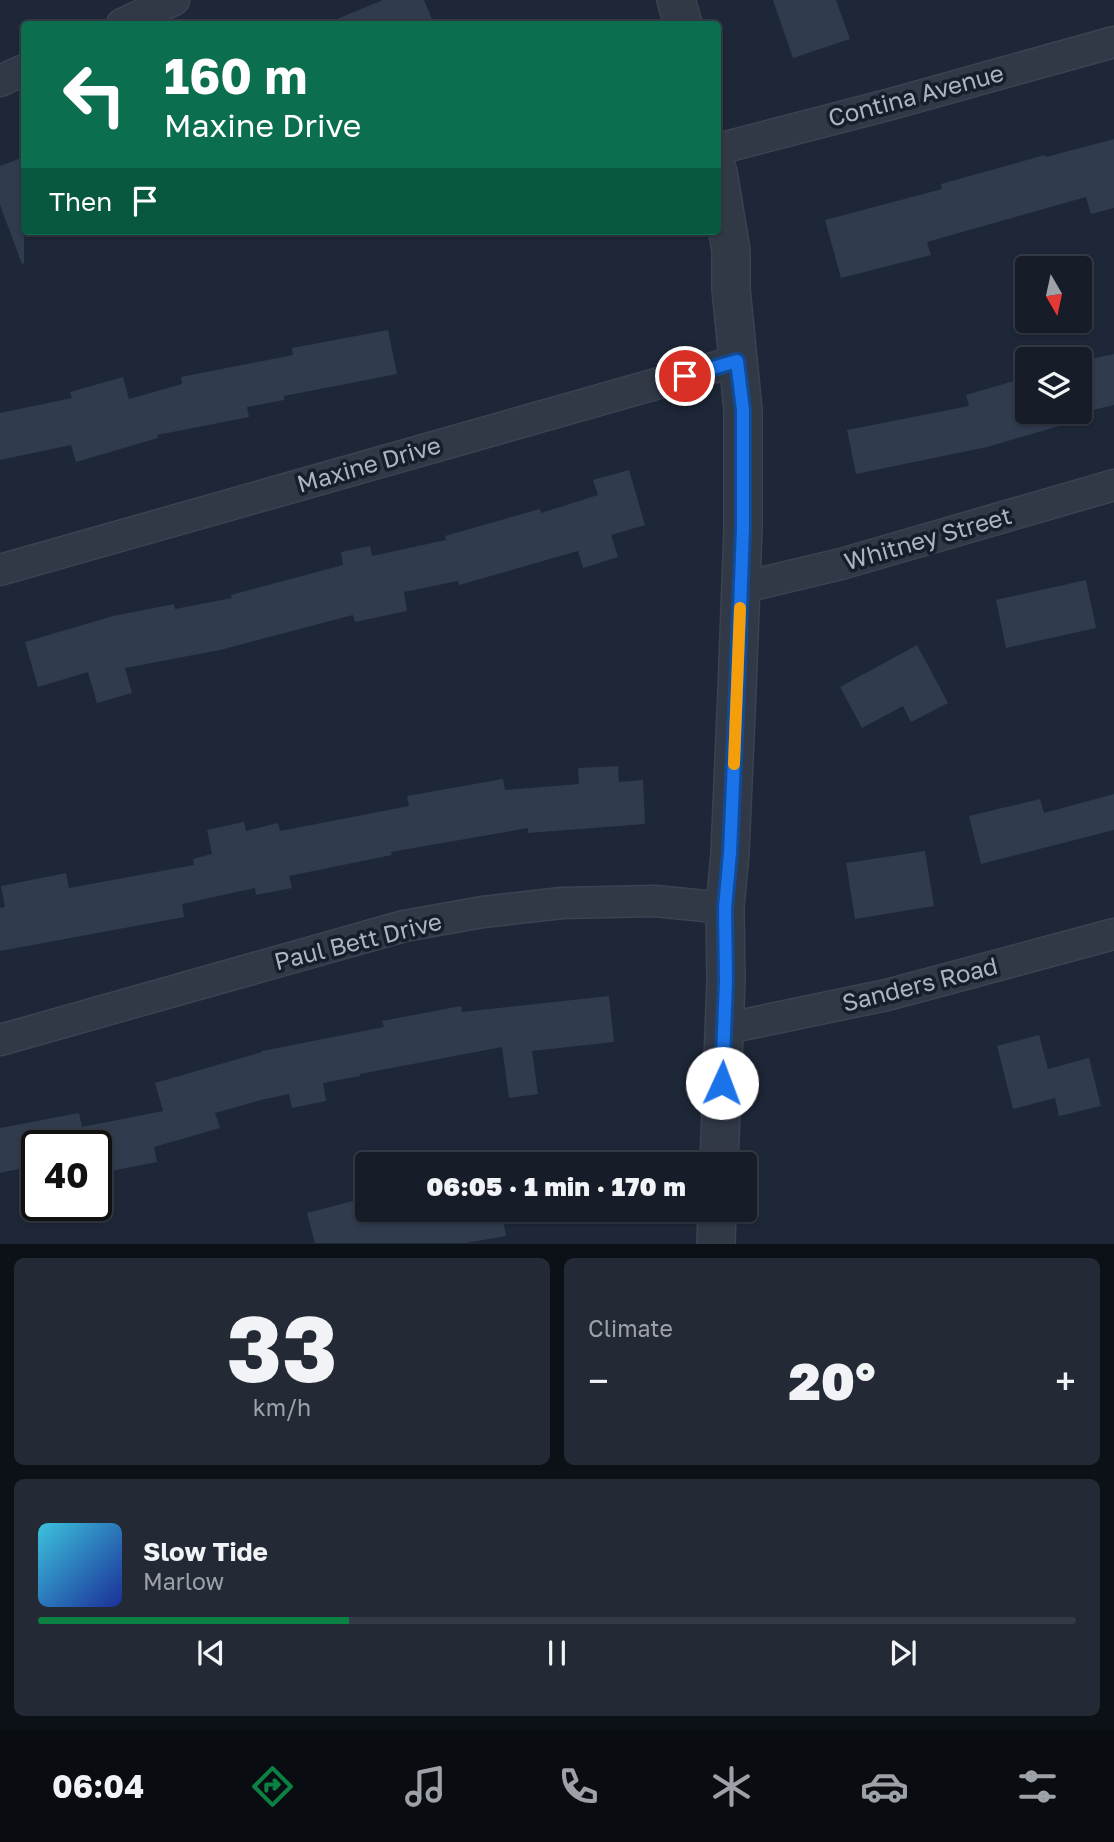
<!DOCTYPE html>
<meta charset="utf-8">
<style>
:root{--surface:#161d29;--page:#232a35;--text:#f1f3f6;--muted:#9ea2a8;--line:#353b46;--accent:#0b8043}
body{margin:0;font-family:"Golos Text",sans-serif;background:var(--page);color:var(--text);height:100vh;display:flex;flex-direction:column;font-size:26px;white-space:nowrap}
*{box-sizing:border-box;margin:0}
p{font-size:23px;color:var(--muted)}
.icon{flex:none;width:38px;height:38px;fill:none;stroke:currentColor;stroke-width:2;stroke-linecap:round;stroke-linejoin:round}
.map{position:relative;height:1244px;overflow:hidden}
.details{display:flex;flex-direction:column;gap:14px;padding:14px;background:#0c1017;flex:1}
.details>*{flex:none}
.hud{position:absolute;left:21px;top:21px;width:700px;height:214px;border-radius:7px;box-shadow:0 2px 5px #0004,0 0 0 2px var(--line);background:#0b6e4f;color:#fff;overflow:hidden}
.needle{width:46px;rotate:171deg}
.buttons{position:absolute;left:1015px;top:256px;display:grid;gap:14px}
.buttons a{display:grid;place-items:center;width:77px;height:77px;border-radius:7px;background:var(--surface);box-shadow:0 2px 5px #0004,0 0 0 2px var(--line);font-size:35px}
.speed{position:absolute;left:21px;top:1130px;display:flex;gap:14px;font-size:35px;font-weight:700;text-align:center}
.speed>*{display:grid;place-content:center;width:91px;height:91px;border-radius:50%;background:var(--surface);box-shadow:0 2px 5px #0004,0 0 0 2px var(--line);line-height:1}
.speed .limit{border:4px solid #111;border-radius:10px;background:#fff;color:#111}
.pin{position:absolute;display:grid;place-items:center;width:60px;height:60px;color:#fff;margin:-30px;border:4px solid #fff;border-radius:50%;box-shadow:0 2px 7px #0007}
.me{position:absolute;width:77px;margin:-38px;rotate:2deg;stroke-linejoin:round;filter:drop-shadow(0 0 5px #0008)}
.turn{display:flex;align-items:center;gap:24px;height:147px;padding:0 28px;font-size:32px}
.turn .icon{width:91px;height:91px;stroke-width:2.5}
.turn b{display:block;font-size:49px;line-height:60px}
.then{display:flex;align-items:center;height:66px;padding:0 28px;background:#0003;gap:14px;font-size:26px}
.big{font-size:52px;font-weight:800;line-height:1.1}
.details .tile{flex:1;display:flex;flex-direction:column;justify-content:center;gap:10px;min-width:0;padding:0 24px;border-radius:10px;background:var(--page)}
.details .dial{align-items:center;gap:0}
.dial b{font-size:91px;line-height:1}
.song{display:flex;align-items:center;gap:21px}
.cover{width:84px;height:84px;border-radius:10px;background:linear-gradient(135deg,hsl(190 70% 55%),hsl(230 70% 35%))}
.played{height:7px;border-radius:4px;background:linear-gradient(90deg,var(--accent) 30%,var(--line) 30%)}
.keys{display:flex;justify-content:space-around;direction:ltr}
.heat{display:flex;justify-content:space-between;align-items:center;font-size:38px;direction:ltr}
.details .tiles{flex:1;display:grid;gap:14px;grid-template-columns:1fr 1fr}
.tile:last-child{grid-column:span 2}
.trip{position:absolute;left:355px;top:1152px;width:402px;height:70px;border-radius:7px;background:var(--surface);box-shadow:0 2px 5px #0004,0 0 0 2px var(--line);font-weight:800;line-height:70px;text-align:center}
.dock{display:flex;height:112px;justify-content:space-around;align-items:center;background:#090c10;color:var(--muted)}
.dock .icon{width:49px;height:49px}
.dock .selected{color:var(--accent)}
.dock b{font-size:32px;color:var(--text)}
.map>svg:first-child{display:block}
</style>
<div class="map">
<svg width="1114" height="1244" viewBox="0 0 1114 1244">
<rect width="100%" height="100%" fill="#1e2737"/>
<path fill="#303b4e" d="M383,0H424L434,24H325Z
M773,0H836L850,39L793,58Z
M1114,139V208L1091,214L1086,197L927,242L931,255L841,278L825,220L942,189L941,184L1045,155L1046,157Z
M24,157V263L22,264L0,205V166Z
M388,330L397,374L284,396V400L247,407L249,417L157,435L158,438L76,462L71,445L0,460V413L72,398L70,392L123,377L129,399L182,384L181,377L293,355L292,348Z
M1114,354V405L1093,410L1082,361Z
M1027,377V411H1086L1087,418L987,447L856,474L847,430L969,406L966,395Z
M629,470L645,525L611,535L618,557L583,568L578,551L459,585L458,581L404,592L407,611L355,622L353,615L220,650L125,668L132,693L97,703L88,672L38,687L25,642L113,616L174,604L175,609L232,598L231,595L343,565L341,552L370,546L372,556L446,540L445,536L540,509L541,513L598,495L593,480Z
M1086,580L1096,628L1006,648L996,600Z
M917,645L948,703L911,722L903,706L862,728L840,687Z
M618,766L619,782L643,780L645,824L528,833V828L391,852L392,855L289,876L292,888L256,895L255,888L182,904L184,917L0,951V908L5,907L1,886L66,873L69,888L194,865L193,859L212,854L207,830L244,822L246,831L278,823L280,831L409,806L407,796L503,779L505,790L579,784L578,768Z
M1114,794V830L981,864L969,816L1040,799L1044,813Z
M925,851L934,906L855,919L846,863Z
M609,996L614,1042L532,1051L538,1094L509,1098L502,1047L360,1074V1076L323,1083L326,1101L292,1108L289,1094L261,1100L215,1113L220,1128L154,1147L157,1162L96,1174V1146H37V1165L0,1173V1128L79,1113L82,1127L163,1111L155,1083L262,1052V1051L384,1027L382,1021L461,1006L462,1012Z
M1039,1035L1048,1069L1089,1058L1101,1106L1059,1116L1055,1098L1013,1109L997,1046Z
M368,1197V1209H501L506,1236L466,1243H315L307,1213Z"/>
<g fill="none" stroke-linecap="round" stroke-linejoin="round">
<defs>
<path id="minor" d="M122,24L174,0
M0,81L24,70
M718,149L891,104L1114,42
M0,570L737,361
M740,588L841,564L1114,485
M723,1029L887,995L1114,934
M0,1040L404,926L483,912L562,903L655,901L725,908"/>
<path id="tertiary" d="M676,0L683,24
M718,172L731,251V289L743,410V528L737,690L730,853L725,908L726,981L719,1164
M716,1244L717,1209"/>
</defs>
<use href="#minor" stroke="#3b4251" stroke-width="33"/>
<use href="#tertiary" stroke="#3b4251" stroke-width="40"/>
<use href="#minor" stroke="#313947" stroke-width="30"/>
<use href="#tertiary" stroke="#313947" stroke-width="37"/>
</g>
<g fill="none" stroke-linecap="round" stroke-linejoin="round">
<defs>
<path id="route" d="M685,376L737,361L743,410V528L737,690L730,853L725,908L726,981L722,1083"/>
</defs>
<use href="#route" stroke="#114b97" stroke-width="18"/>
<use href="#route" stroke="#1a73e8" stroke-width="12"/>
<path stroke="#f59e0b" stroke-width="12" d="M734,764L740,608"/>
</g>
<g text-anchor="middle" stroke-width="7" stroke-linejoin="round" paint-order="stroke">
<g font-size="24" fill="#abb4c5" stroke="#171e2b">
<text transform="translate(916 96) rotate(-15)" y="8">Contina Avenue</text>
<text transform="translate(369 465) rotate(-16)" y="8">Maxine Drive</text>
<text transform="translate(928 539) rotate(-16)" y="8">Whitney Street</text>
<text transform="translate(358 942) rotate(-14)" y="8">Paul Bett Drive</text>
<text transform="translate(920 985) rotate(-14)" y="8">Sanders Road</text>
</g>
</g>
</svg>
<div class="buttons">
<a><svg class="needle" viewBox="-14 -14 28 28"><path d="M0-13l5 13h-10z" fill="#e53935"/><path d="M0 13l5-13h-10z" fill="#9ea2a8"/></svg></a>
<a><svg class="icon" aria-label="layers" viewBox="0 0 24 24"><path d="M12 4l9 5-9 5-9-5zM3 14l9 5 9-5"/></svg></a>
</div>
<div class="speed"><div class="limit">40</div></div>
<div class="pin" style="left:685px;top:376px;background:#d93025"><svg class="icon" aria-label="arrive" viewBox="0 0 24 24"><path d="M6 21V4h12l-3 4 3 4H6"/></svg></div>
<svg class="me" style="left:722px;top:1083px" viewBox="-20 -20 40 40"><circle r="19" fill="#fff"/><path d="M0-13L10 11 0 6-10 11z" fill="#1a73e8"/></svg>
<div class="trip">06:05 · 1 min · 170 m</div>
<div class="hud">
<div class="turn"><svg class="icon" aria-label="left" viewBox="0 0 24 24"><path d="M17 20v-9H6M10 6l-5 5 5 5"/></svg><div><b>160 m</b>Maxine Drive</div></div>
<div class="then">Then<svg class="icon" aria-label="arrive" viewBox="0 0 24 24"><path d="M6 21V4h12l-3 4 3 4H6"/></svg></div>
</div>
</div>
<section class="details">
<div class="tiles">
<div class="tile dial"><b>33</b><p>km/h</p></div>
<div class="tile"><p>Climate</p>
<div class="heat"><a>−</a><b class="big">20°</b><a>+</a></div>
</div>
<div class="tile">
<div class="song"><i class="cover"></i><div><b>Slow Tide</b><p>Marlow</p></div></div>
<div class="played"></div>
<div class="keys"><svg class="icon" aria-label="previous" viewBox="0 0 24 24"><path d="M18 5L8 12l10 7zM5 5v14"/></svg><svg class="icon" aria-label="pause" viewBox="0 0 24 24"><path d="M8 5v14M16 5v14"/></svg><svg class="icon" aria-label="next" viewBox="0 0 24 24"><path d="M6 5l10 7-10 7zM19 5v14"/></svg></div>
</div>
</div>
</section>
<nav class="dock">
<b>06:04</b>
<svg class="icon selected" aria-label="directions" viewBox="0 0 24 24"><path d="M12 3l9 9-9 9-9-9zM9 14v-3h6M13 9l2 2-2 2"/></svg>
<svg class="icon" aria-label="music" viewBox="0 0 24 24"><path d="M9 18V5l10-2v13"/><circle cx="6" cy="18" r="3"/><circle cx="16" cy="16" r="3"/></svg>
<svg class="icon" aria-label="phone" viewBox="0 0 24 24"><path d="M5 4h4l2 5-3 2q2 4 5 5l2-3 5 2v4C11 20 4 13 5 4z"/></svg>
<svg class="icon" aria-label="climate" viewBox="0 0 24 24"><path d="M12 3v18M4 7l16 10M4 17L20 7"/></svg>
<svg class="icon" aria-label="car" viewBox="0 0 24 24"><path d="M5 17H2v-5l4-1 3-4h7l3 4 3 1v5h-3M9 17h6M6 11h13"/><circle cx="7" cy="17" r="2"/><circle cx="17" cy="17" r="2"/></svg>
<svg class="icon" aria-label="filters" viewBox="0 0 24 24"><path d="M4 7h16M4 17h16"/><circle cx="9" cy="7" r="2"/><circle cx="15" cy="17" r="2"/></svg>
</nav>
